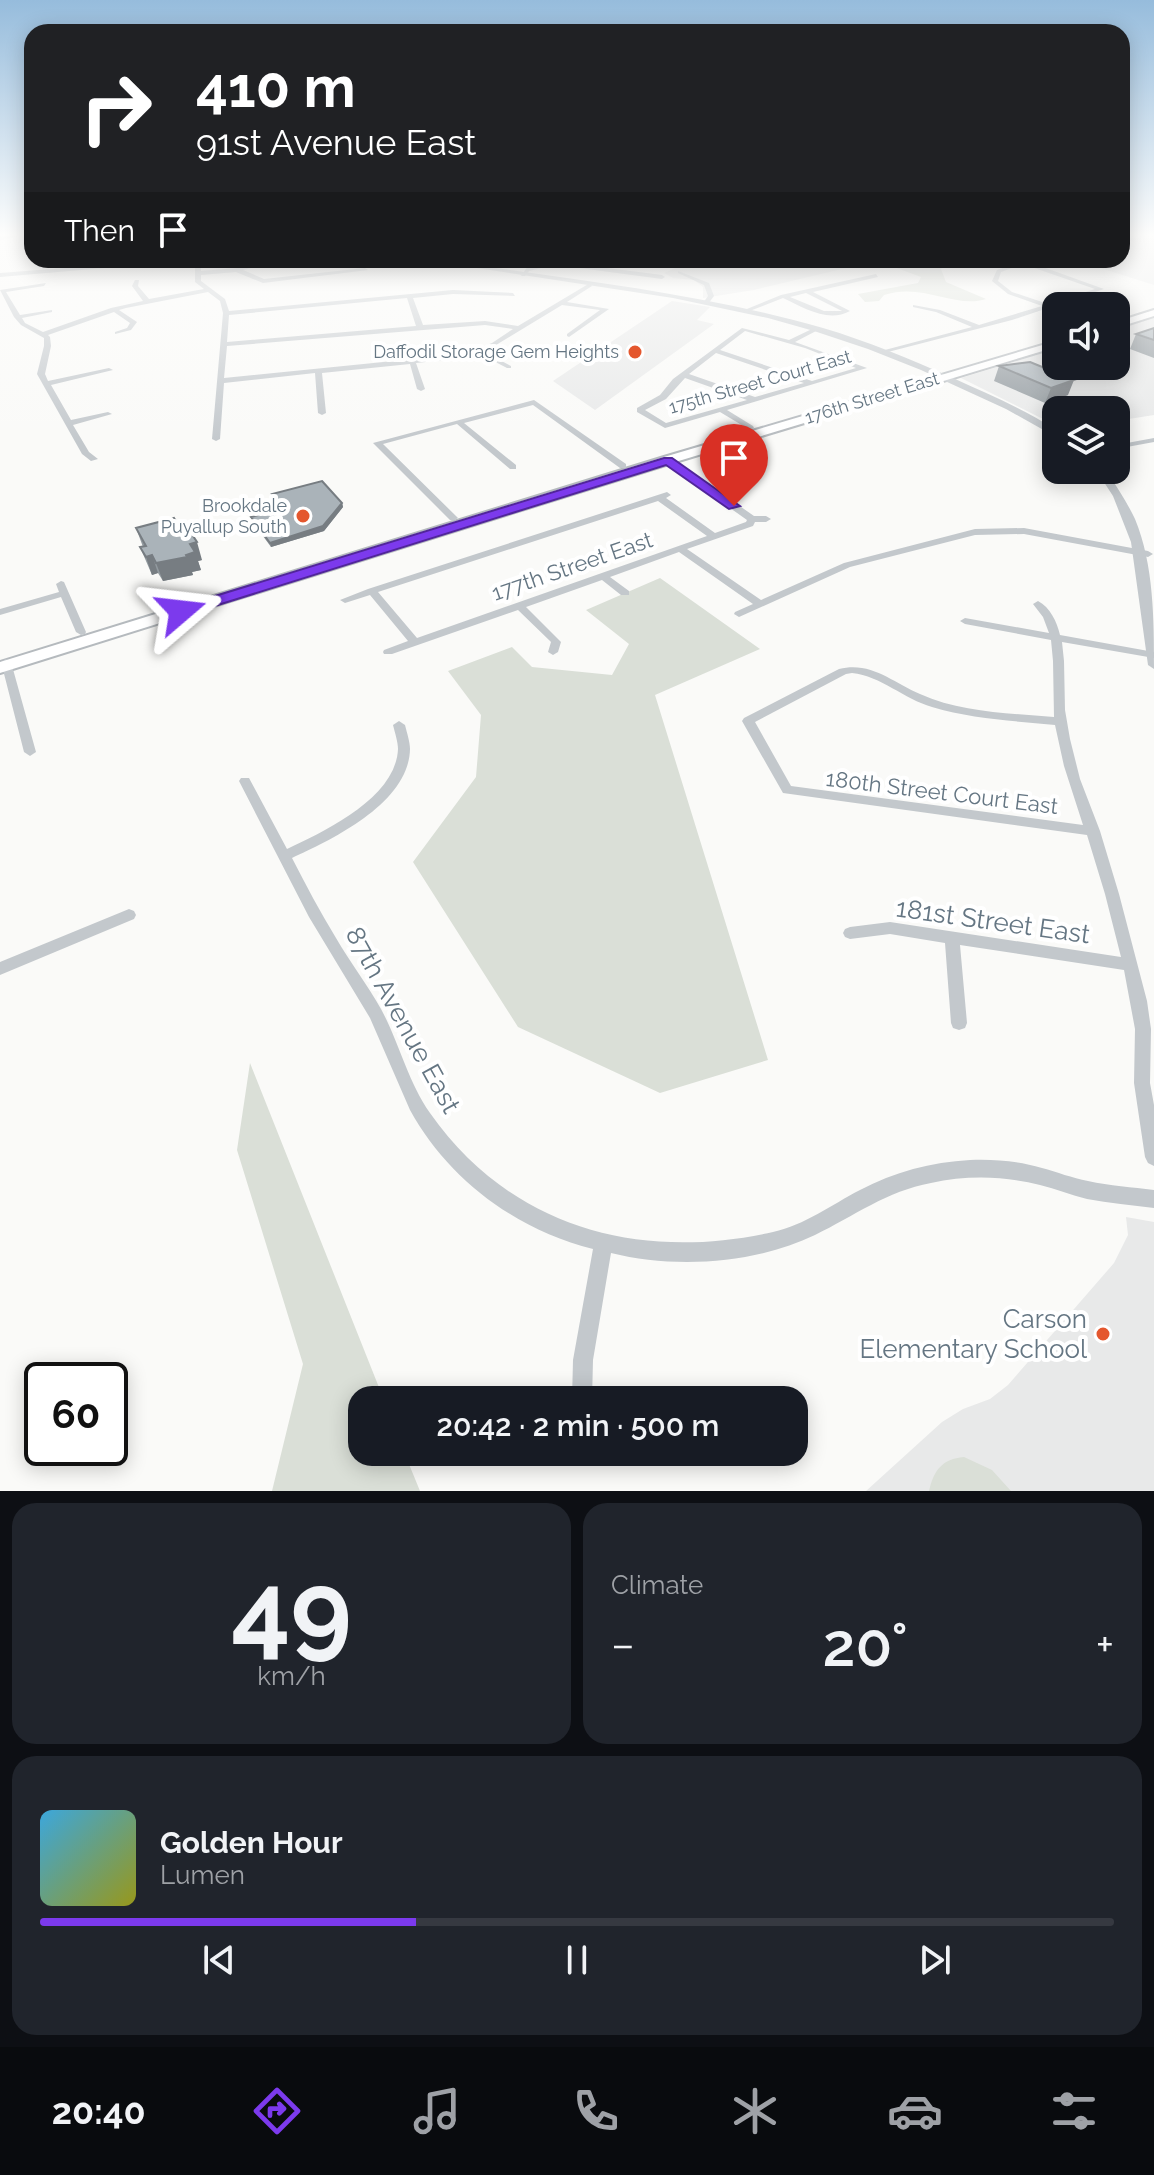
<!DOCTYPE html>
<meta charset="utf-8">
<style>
:root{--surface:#171b24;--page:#20242c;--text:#f1f3f6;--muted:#9ea1a6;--line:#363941;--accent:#7c3aed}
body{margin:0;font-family:Raleway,sans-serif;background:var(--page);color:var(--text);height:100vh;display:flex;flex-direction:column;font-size:30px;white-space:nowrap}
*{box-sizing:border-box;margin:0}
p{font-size:26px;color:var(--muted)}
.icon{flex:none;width:44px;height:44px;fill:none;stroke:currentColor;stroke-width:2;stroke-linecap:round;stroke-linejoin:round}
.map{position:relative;height:1491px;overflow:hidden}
.panel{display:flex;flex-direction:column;gap:12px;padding:12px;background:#0d0f14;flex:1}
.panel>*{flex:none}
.top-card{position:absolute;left:24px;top:24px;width:1106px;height:244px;border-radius:24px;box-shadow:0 4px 20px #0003;background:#202124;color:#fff;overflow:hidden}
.controls{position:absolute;left:1042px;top:292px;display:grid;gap:16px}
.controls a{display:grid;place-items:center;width:88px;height:88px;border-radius:16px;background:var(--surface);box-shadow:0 4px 20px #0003;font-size:40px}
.speed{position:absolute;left:24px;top:1362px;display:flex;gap:16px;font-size:40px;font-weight:700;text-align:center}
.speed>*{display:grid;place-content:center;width:104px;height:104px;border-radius:50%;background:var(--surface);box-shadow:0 4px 20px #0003;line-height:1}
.speed .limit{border:4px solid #111;border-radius:12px;background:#fff;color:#111}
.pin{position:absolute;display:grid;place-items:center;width:68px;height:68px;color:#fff;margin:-82px -34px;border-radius:50% 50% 50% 0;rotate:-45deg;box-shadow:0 0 8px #0007}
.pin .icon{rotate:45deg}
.me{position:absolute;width:88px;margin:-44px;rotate:73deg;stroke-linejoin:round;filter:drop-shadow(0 0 6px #0008)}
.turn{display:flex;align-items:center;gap:28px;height:168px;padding:0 40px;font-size:36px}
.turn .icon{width:104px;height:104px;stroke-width:2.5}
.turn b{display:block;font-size:56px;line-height:68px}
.then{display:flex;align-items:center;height:76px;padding:0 40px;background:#0003;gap:16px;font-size:30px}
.big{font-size:60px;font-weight:600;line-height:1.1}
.panel .widget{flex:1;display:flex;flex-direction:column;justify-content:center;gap:12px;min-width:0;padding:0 28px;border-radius:24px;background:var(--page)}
.panel .dial{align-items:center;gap:0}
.dial b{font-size:104px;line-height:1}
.song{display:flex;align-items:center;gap:24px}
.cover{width:96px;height:96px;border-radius:12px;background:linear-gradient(135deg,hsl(200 70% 55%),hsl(60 70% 35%))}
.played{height:8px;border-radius:4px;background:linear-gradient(90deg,var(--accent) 35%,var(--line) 35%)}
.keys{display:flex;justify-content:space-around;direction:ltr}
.heat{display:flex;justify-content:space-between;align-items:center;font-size:44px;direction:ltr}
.panel .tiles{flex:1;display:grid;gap:12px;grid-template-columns:1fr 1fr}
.widget:last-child{grid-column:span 2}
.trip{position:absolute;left:348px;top:1386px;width:460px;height:80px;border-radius:24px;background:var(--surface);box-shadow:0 4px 20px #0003;font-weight:600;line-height:80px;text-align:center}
.dock{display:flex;height:128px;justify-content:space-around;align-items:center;background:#090b0e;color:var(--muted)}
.dock .icon{width:56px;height:56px}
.dock .on{color:var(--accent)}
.dock b{font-size:36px;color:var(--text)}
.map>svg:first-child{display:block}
</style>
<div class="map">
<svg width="1154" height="1491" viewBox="0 0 1154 1491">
<rect width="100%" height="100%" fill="#fafaf8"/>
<path fill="#e8e9e9" d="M1122,234H1154V285L1075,260H1122Z
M669,260H880L754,290L703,298V287L694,280L673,278L664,273L680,266Z
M672,301L710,307L697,320L714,324L595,410L553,381Z
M1154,317V415L1116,421V410H1056V421L1041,418L961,378L1056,349V366H1116V329Z
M1126,1217L1154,1222V1491H866L942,1422L963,1409L990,1399L1008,1385L1114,1263L1128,1235Z"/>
<path fill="#dadfd7" d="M868,260H964L946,263L941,269L946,282L986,299C955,309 923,282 884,295L879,301L865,302L858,294L918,283L921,277L878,261L861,264Z
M660,578L760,649L655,695L768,1060L660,1093L518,1027L413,862L476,777L481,715L448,671L512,647L532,667L612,675L629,644L586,610Z
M250,1063L384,1400H362V1452H404L420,1491H272L303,1364L237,1150Z
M964,1457L992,1470L1011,1491H929C934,1470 942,1459 964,1457Z"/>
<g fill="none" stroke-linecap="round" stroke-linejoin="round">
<defs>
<path id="primary" d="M1154,310V316L1116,328V322Z
M1056,341V347L672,463L0,673V662L664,457Z"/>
</defs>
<use href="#primary" stroke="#b5babe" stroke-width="4"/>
<path fill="#c3c8cc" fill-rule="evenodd" d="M15,234H29L0,240V236Z
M32,253V257L26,256Z
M195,260H201V271L237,268L273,260H283L243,270L264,279L365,268L368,270L263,283L236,272L201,275V281L225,299L229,311L453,290L513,293L515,296L453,294L413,298L423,325L485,321L518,326L590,283L592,286L567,302L609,309L569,337L567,336V334L600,310L562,305L496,345L483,351L511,366V368H507L478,353L464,358L416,363L425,389L421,391L417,389L410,364L322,373L326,413L322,415L318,413L315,373L224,383L220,439L216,441L212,439L223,313L220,301L208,292L126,308L119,310L137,322L131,330L115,334V332L127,328L130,323L114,312L48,335L50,337L51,346L45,374L48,381L109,368L113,370L51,385L71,420L108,412L112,414L73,425L89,452L98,459L91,461L82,454L37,374L44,346V338L21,325L14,317L0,290L46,283L44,286L6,292L20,315L52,310V312L22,318L25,323L43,332L111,308L143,301L132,286L135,280H139L138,286L149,299L204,289L195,282ZM407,298L416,326L227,342L229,315ZM485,325L513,329L492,343L463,354L224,378L227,346Z
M544,260L662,275L665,277L662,279L542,263Z
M1014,260L1026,261L1104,289L1012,320L884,353L881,351L972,327L936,312L913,307V305L940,310L979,325L1042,306L1008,294L992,281L997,270L1018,262ZM1023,264L1095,289L1048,304L1012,292L998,281L1001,272Z
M528,266L541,268L529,271L525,276H521Z
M678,271L709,283L714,296L708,304L703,303L708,296L704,285L678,273Z
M876,274L878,277L813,292L850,311C828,323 804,308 783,298L747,312L742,311L781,295ZM806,293L842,311H824L790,297Z
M742,328L789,340L814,328H818V330L795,342L867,368L727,410L753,426L754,428L750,430L720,412L665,428L637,412V408L660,395L673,379ZM745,331L805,348L856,368L812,381L720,350ZM716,353L804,383L755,397L689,374ZM685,378L747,400L666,423L645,410L666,399Z
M534,400L626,464V468H620L533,405L464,423L516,465V469H510L457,424L383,444L456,516L458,518L453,521L450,520L373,443Z
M1154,438V442L1116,449V445Z
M665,458H671L754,516H766L771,519L766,522H755L753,526L687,549L761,600L844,563L975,529L1024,528L1148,551L1153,554L1148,557L1024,534L975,535L850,567L739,617L734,614L735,612L753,604L679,552L610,577L629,591V595H621L602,580L526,607L561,642L558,652L553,655L548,652L551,642L549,640L518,610L392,654H384L383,652L384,650L408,641L370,595L345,603L340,600L368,589L667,492L671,495L666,498L715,533L746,522L747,520L665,462ZM658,501L707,536L417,638L378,592Z
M61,581L64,582L86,632L85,634L81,635L76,632L61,597L0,615V609L59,592L56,584Z
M1038,601C1050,607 1057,622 1060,635L1154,652V658L1062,642L1064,661L1065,710L1070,739L1080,779L1100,831L1119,894L1147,1001L1151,1029L1150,1083L1154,1105V1166L1148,1163L1145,1157L1134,1083L1135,1029L1124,970L960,945L967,1023L965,1028L959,1030L953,1028L951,1023L945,943L890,934L850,939L845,937L843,933L845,929L850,927L890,922L1121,957L1105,894L1087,835L783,793L742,721L744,718L839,669C871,661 892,682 920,694C962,713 1010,713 1054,717L1053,661L1051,640L965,624L960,621L965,618L1049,633L1043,617L1033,604ZM852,673C881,676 904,699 932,707C972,719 1014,721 1055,725L1064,766L1083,825L791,786L755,722L846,674Z
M6,659L11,662L36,752L30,756L24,752L1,662Z
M399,721L405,725C407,733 410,742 410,749C409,803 333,839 292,858C306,885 320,912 336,938C350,962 367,984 381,1009C399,1042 408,1082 430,1113C511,1228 639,1262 773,1232C805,1225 831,1205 860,1190C894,1172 931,1162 970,1160C994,1159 1018,1161 1042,1168C1057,1172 1072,1178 1088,1181C1110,1186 1132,1187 1154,1190V1208C1132,1205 1109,1203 1087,1199C1071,1195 1056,1189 1040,1185C1005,1176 967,1175 931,1183C887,1191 854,1216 815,1235C755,1264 675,1269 611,1253L593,1360L592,1400H572L573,1360L593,1249C516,1230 448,1179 410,1110L370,1018L309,917L239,781L241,778H249L287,849C325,831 396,798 398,749C398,742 395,733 393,725Z
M129,909L134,911L136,915L134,919L0,975V962Z"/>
<path fill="#c3c8cc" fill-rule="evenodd" d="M169,260H197L0,277V273Z
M424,260H440C568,279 698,292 823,328C867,341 910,359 953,378C988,394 1024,409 1056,430V437L1006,409L921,370L868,349L814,331L768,318L673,298Z
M1096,470H1106C1116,486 1127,502 1135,519C1154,565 1154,620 1154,669L1148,665L1131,542L1113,496Z"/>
<use href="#primary" fill="#fff" fill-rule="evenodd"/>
</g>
<path fill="#929a9f" d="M1154,328V358L1130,349L1136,334Z
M999,366L1068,395L1045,403L994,381Z
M272,494L342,503L343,507L324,531L271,547L252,521L251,517L281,509L273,499Z
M136,528L202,560L198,561L201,570L192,572L193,575L163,581L158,573L152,575L140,547H143Z"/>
<path fill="#777d82" d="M1074,380L1068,395L1045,403L1051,388Z
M342,503L343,507L324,531L271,547L270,543Z
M197,542L202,560L198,561L201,570L192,572L193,575L163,581L156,563L190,544Z
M152,555L158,573L152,575L146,557Z"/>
<path fill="#aab3b9" stroke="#777d82" stroke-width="2" d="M1154,328V340L1136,334Z
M1030,362L1074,380L1051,388L999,366Z
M322,481L342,503L323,526L270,543L251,517L283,508L272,494Z
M174,518L185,535L191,533L197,542L190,544L195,552L186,555L187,557L156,563L152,555L146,557L140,547L146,546L136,528Z"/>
<linearGradient id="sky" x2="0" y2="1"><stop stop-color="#96bcdc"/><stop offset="0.53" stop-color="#fdfdfc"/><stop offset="1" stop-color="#fdfdfc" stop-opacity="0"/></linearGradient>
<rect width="1154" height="443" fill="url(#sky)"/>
<path fill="#7c3aed" stroke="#51269a" stroke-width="2" d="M664,458H672L740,506L729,509L666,465L186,615L181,616L173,611L176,608Z"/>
<g fill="#e4572e" stroke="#fff" stroke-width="3">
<circle cx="635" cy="352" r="8"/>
<circle cx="303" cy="516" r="8"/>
<circle cx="1103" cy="1334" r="8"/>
</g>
<g text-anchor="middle" stroke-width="8" stroke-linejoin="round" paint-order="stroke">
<g font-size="18" fill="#657683" stroke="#fff" text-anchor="end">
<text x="619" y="358">Daffodil Storage Gem Heights</text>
<text x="287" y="512">Brookdale<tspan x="287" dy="21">Puyallup South</tspan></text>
</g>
<g font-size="18" fill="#657683" stroke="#fff">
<text transform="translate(760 382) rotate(-16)" y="6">175th Street Court East</text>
<text transform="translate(872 398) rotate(-17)" y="6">176th Street East</text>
</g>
<g font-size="22" fill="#657683" stroke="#fff">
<text transform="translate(572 566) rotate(-19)" y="8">177th Street East</text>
<text transform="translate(942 792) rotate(7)" y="8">180th Street Court East</text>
</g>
<g font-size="26" fill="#657683" stroke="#fff">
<text transform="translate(993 921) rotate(8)" y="9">181st Street East</text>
<text transform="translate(403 1020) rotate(61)" y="9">87th Avenue East</text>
</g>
<g font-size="26" fill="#657683" stroke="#fff" text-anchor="end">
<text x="1087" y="1328">Carson<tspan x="1087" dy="30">Elementary School</tspan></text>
</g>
</g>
</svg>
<div class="controls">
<a><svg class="icon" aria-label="sound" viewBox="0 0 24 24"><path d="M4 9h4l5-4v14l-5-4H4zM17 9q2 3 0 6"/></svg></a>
<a><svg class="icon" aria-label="layers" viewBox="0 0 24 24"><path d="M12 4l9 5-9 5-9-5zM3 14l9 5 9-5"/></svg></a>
</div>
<div class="speed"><div class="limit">60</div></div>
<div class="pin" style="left:734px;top:506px;background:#d93025"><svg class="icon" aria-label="arrive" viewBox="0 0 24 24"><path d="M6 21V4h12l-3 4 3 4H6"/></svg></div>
<svg class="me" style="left:181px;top:611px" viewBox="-20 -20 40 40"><path d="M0-17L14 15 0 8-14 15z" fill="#7c3aed" stroke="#fff" stroke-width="4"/></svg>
<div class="trip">20:42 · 2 min · 500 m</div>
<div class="top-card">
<div class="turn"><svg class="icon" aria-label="right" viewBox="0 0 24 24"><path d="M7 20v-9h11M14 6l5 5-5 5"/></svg><div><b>410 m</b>91st Avenue East</div></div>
<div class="then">Then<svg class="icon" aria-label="arrive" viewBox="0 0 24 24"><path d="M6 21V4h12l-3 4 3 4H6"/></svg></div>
</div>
</div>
<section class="panel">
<div class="tiles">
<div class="widget dial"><b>49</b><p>km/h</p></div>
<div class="widget"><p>Climate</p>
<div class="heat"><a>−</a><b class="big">20°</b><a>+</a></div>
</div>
<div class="widget">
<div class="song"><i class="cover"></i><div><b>Golden Hour</b><p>Lumen</p></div></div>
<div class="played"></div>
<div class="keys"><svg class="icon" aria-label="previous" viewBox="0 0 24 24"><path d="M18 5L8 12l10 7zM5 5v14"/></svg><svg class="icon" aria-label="pause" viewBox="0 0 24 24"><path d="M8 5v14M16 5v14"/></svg><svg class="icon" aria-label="next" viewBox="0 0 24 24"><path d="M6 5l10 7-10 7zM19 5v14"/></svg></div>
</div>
</div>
</section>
<nav class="dock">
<b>20:40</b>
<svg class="icon on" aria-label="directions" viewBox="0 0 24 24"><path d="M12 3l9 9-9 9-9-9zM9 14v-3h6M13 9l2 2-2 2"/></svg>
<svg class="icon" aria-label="music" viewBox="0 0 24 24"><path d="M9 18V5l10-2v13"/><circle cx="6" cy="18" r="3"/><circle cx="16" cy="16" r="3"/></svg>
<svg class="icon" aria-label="phone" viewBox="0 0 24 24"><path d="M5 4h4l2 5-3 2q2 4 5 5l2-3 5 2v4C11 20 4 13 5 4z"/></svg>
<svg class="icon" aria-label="climate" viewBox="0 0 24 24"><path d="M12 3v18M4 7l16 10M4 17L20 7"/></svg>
<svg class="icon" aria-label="car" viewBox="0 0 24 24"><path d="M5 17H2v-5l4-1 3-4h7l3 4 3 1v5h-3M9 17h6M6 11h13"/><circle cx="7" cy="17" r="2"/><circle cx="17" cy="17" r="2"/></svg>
<svg class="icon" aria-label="filters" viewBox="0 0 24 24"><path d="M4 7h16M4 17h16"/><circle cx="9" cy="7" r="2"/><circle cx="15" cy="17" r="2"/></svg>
</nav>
